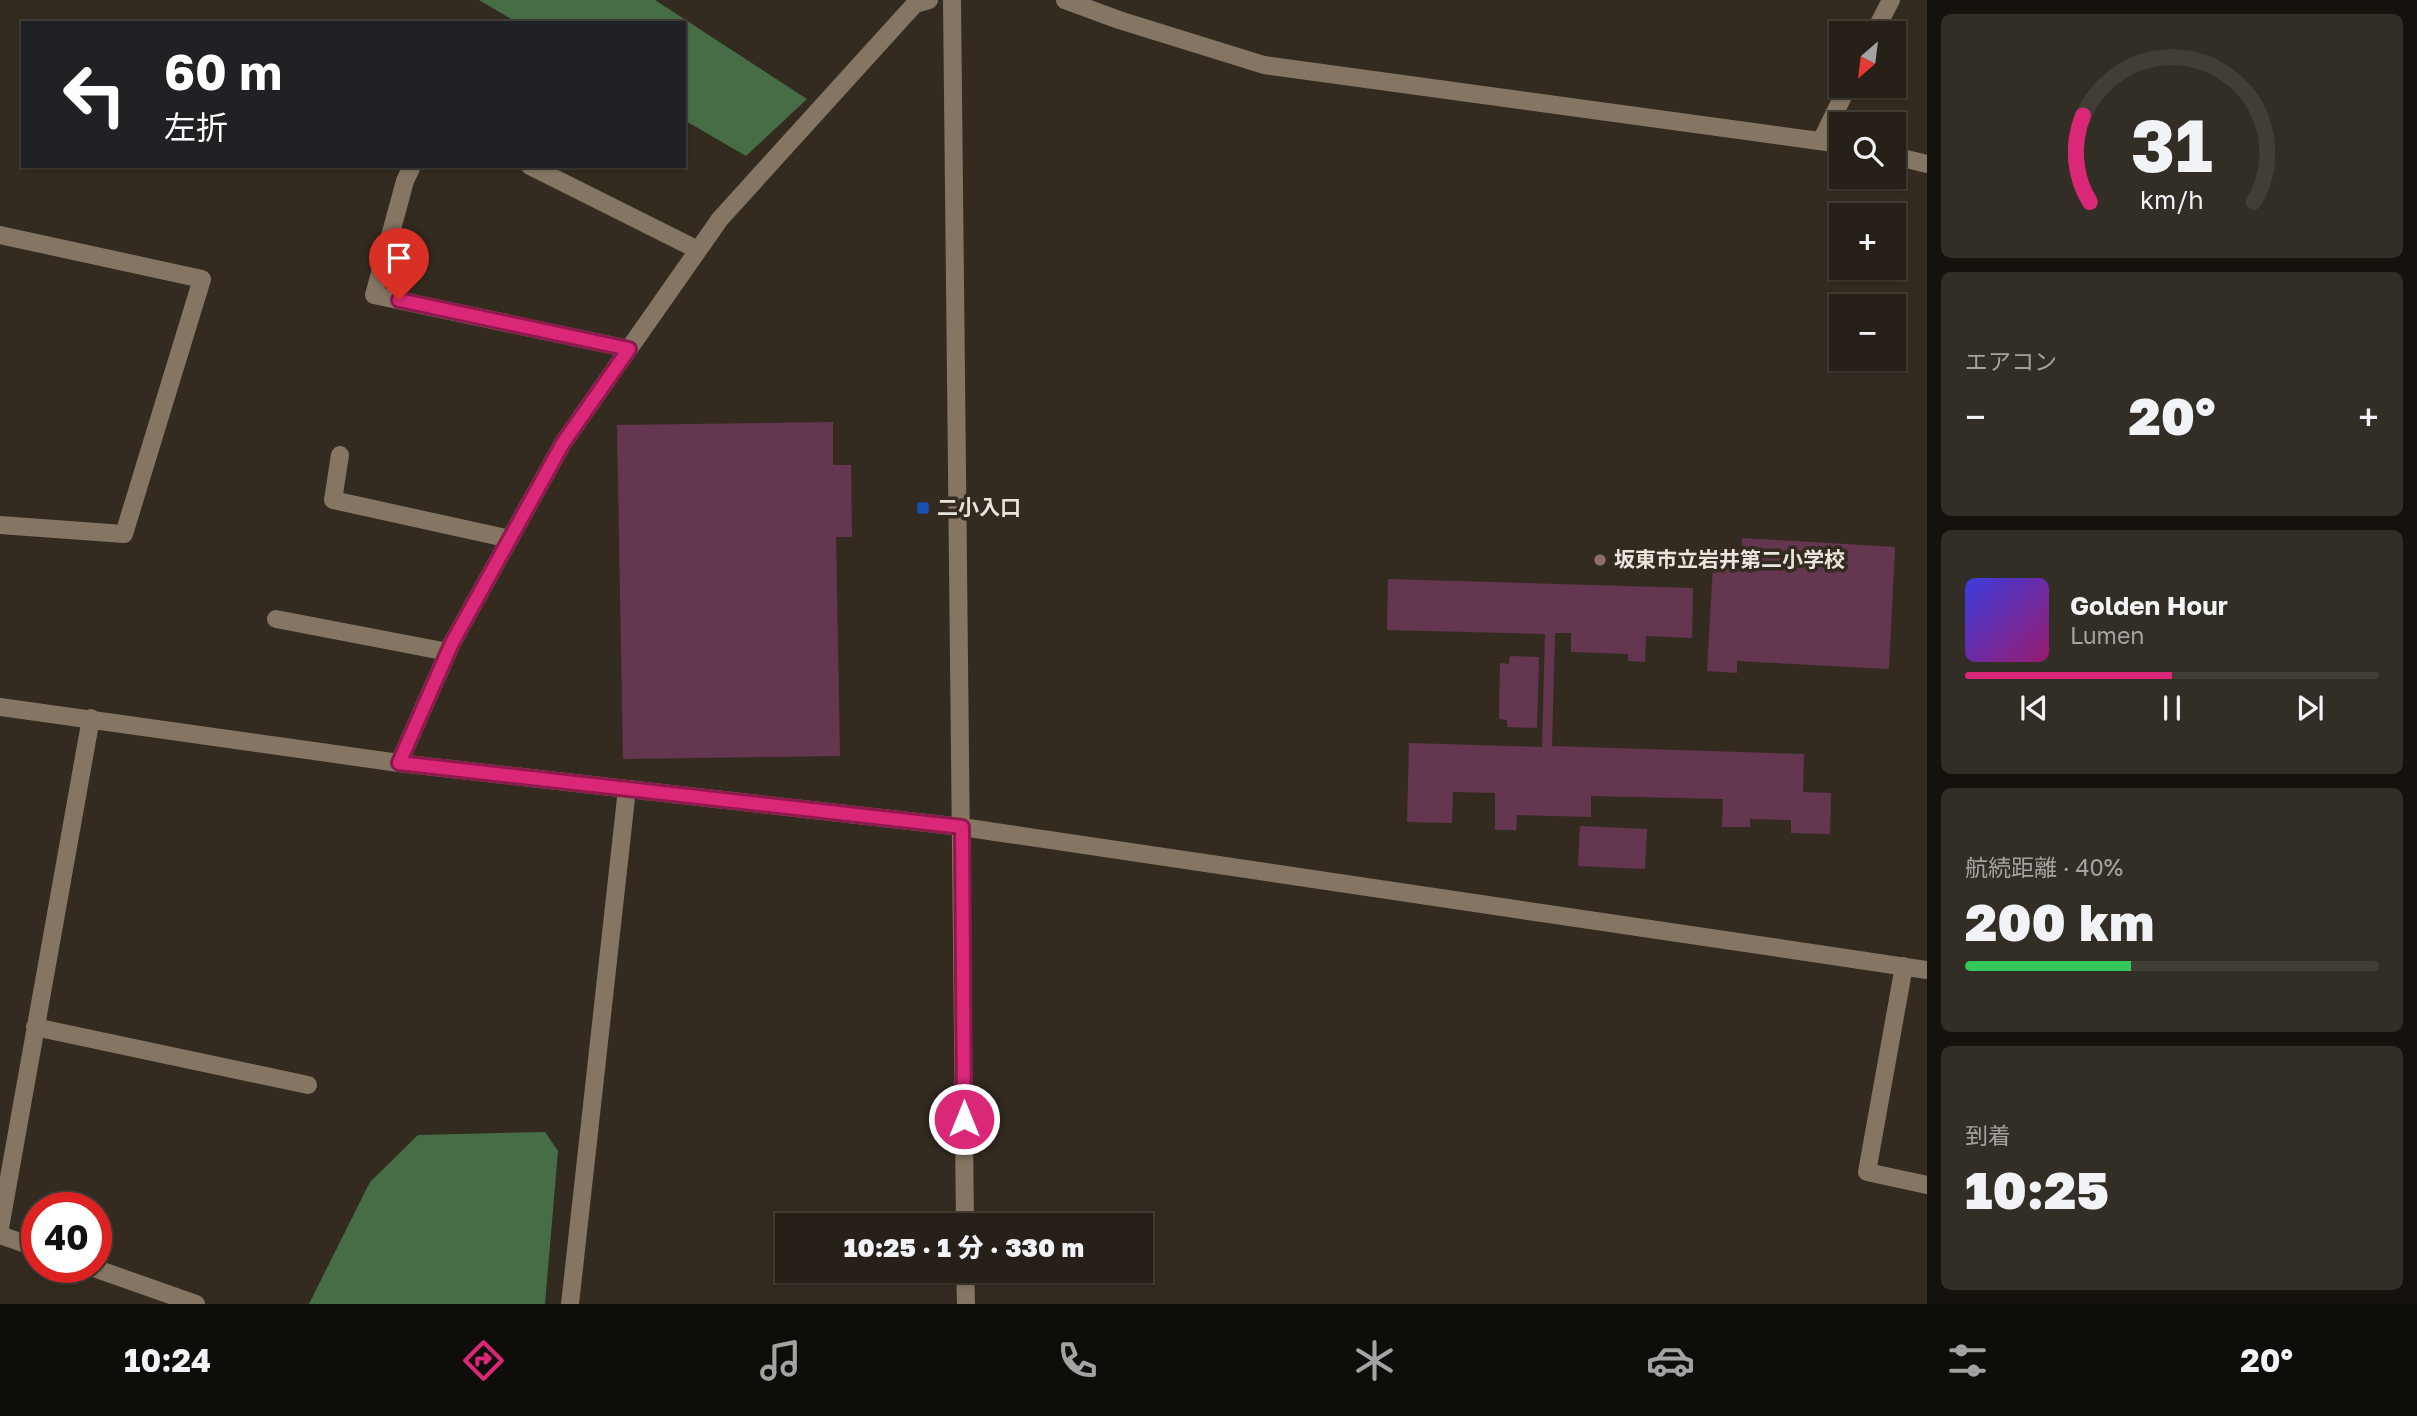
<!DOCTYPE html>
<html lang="ja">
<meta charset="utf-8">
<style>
:root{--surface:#262018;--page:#322d25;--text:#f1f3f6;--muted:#a4a3a2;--line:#423e37;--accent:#db2777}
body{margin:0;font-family:"Golos Text","Noto Sans JP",sans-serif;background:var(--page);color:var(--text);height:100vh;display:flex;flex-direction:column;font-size:26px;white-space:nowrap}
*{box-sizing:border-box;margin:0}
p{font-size:23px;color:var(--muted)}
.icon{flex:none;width:38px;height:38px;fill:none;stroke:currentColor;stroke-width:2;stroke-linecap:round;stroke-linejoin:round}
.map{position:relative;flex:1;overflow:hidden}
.drawer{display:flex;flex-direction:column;gap:14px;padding:14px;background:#15120d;width:490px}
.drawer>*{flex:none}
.guide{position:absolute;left:21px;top:21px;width:665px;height:147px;border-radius:0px;box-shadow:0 2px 5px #0004,0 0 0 2px var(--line);background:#202124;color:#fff;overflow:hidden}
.needle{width:46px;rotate:208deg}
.tools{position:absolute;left:1829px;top:21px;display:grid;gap:14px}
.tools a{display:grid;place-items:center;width:77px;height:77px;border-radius:0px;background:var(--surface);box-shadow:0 2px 5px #0004,0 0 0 2px var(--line);font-size:35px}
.speed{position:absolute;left:21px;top:1192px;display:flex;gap:14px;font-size:35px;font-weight:700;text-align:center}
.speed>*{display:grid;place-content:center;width:91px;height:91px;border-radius:50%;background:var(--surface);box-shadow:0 2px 5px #0004,0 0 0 2px var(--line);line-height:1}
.speed .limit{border:10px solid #d22;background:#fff;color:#111}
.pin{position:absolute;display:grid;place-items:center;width:60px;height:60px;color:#fff;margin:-72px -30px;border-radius:50% 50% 50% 0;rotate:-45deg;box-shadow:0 0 7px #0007}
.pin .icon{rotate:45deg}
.me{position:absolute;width:77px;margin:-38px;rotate:0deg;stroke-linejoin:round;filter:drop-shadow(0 0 5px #0008)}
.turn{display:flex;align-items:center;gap:24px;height:147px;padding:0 28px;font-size:32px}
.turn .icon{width:91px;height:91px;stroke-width:2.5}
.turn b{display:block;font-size:49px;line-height:60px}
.big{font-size:52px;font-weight:800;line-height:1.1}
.drawer .widget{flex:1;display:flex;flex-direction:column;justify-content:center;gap:10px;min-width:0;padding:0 24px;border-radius:10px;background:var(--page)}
.drawer .dial{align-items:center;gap:0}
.dial svg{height:182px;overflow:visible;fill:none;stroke:var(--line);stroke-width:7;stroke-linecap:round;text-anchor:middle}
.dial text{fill:var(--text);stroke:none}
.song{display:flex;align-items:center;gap:21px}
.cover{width:84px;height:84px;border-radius:10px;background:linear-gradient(135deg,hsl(240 70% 55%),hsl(320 70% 35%))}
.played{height:7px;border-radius:4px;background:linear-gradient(90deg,var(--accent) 50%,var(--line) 50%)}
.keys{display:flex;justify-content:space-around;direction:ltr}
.heat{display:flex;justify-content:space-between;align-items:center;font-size:38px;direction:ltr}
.charge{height:10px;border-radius:5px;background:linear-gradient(90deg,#34c759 40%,var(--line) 0)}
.trip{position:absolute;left:775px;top:1213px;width:378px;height:70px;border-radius:0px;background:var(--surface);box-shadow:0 2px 5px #0004,0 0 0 2px var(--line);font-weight:800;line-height:70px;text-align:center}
.tabs{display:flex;height:112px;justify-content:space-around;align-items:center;background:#0f0d0a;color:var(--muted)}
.tabs .icon{width:49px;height:49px}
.tabs .on{color:var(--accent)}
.tabs b{font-size:32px;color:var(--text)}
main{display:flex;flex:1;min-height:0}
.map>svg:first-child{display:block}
</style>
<main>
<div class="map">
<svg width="1927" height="1304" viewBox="0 0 1927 1304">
<rect width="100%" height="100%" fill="#332b20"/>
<path fill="#466d46" d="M479,0H655L807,99L746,156L684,120V23H518Z
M545,1132L558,1151L545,1304H309L370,1182L418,1135Z"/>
<path fill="#65364f" d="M833,422V465H851L852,537H836L840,756L623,759L617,425Z
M1742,538L1895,547L1889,669L1737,661V673L1707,671L1713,565L1741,566Z
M1388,579L1693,588L1692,638L1646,636L1645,662L1628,661V654L1571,652V633H1555L1552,746L1804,754L1803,792L1831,793L1830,834L1791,833V820L1750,819V827H1722L1723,799L1591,796V817L1517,815L1516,830H1495V793L1453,792L1452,823L1407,822L1409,743L1542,747L1545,634L1387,630Z
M1510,656L1539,657L1537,728L1507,727V720L1499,719L1500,663L1509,664Z
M1580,826L1647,829L1645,869L1578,866Z"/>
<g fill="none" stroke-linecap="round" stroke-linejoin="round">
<path stroke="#857663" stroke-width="18" d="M952,0L965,1225
M1065,0L1119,20L1264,65L1841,144
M1874,33L1891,0
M1822,139L1848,86
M1894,156L1927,164
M412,166L405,181L374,295L629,349
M530,166L696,249
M0,235L202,279L124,534L0,525
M340,455L333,500L510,539
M276,619L448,652
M0,707L399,763L962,827L1927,970
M399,763L452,643L563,443L720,219L915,4L929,0
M1904,966L1867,1172L1927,1185
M35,1027L308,1085
M0,1228L91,718
M0,1235L37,1248
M91,1267L196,1304
M965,1270L966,1304
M570,1304L627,789"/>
</g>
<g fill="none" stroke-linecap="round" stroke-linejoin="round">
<defs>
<path id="route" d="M399,300L629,349L563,443L452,643L399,763L962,827L964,1119"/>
</defs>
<use href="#route" stroke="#8e194d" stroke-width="18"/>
<use href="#route" stroke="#db2777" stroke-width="12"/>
</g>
<rect fill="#1a4fb4" stroke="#332b20" stroke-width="2.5" x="916" y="501" width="14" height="14" rx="3.5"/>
<circle fill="#8d6e63" stroke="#332b20" stroke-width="2.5" cx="1600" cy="560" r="7"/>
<g text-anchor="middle" stroke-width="7" stroke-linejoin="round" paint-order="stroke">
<g font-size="21" font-weight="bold" fill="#e9e4dd" stroke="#332b20" text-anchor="start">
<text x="937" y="515">二小入口</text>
<text x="1614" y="567">坂東市立岩井第二小学校</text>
</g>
</g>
</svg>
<div class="tools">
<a><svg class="needle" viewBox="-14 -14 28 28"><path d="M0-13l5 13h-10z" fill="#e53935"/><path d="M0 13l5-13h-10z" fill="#a4a3a2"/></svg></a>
<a><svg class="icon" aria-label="search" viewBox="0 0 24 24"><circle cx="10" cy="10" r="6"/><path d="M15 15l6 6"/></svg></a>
<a>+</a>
<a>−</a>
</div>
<div class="speed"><div class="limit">40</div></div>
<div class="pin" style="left:399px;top:300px;background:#d93025"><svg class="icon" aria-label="arrive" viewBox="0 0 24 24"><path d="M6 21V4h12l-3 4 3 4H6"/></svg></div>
<svg class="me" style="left:964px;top:1119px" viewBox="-20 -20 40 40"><circle r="17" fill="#db2777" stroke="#fff" stroke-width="3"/><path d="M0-11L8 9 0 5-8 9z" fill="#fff"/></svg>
<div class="trip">10:25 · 1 分 · 330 m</div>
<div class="guide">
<div class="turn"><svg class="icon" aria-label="left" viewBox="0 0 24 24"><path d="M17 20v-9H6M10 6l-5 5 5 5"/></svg><div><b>60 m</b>左折</div></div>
</div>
</div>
<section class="drawer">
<div class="widget dial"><svg viewBox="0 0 100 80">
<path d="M14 69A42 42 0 1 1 86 69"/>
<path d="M14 69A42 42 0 0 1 11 31" stroke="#db2777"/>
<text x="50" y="56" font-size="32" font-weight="700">31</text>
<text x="50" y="72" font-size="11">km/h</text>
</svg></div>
<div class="widget"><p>エアコン</p>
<div class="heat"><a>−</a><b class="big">20°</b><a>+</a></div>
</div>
<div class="widget">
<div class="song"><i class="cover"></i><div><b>Golden Hour</b><p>Lumen</p></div></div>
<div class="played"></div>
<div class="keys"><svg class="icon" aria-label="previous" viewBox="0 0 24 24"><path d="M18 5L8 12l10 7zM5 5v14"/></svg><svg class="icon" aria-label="pause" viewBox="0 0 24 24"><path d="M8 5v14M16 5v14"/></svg><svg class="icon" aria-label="next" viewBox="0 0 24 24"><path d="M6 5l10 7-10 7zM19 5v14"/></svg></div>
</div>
<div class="widget"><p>航続距離 · 40%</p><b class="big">200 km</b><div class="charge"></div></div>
<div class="widget"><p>到着</p><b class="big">10:25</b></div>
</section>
</main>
<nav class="tabs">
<b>10:24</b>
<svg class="icon on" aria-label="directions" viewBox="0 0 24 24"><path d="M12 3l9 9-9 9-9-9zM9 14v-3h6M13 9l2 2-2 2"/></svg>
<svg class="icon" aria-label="music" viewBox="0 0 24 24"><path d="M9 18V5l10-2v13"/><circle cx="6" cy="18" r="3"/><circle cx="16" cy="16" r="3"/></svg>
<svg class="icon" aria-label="phone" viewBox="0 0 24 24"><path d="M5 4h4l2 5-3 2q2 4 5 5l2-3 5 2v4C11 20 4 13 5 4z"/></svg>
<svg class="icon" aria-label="climate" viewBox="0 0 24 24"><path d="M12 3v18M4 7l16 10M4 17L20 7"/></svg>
<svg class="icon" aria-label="car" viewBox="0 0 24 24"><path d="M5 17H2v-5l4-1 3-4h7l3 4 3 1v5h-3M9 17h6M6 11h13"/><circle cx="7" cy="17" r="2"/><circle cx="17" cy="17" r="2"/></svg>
<svg class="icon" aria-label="filters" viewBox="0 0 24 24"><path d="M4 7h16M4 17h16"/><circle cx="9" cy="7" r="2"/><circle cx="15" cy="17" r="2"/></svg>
<b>20°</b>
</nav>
